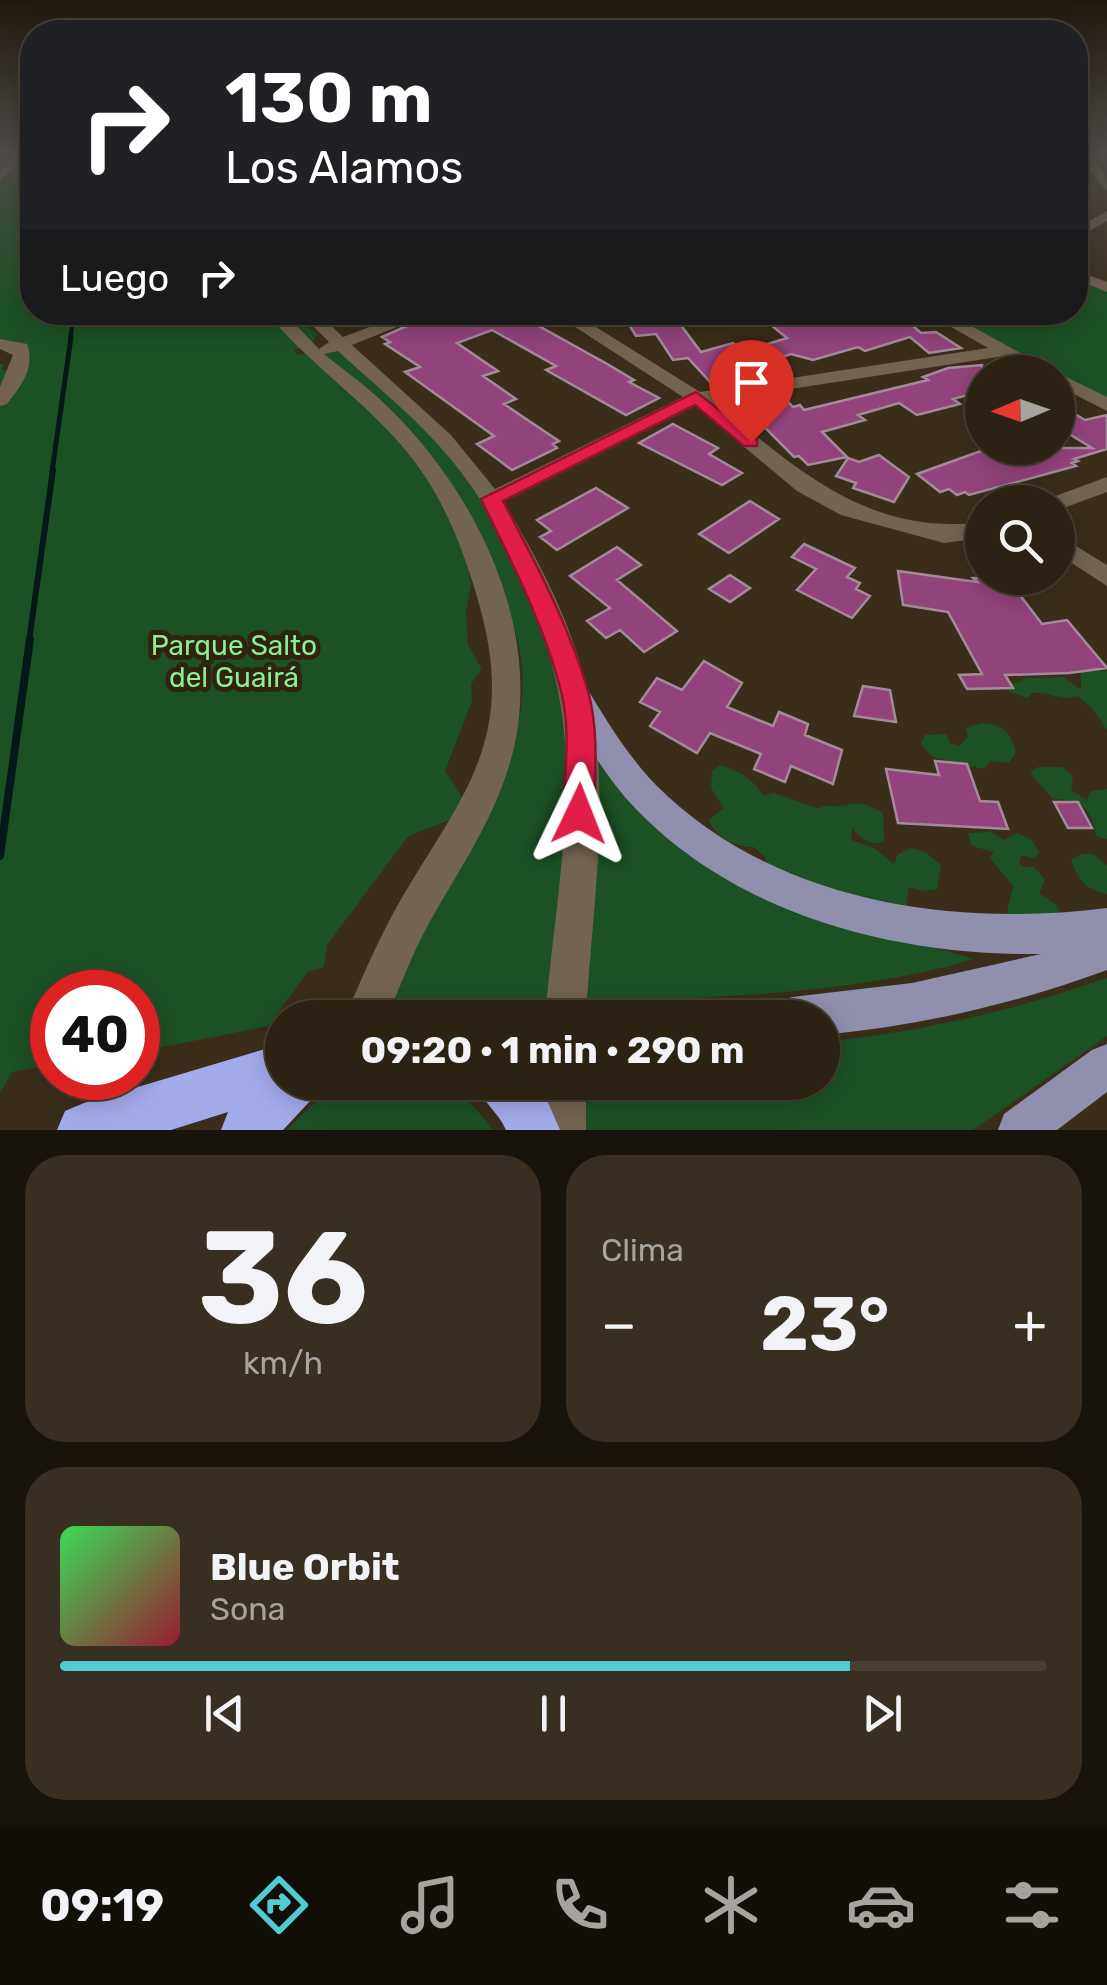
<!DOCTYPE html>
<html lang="es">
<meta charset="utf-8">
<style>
:root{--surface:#2c2214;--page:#382f22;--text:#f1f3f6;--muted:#a6a4a0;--line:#483f34;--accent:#51ccd2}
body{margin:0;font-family:Rubik,sans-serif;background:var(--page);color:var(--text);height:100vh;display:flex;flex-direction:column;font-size:38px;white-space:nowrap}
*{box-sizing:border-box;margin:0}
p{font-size:32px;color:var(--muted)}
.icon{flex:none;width:55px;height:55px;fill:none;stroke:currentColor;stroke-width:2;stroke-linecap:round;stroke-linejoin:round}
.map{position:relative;height:1130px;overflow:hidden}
.panel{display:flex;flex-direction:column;gap:25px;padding:25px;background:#18130b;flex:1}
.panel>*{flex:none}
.banner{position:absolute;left:20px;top:20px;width:1068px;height:305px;border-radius:40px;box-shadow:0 5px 25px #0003,0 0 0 2px var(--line);background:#202124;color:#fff;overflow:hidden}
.needle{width:65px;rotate:268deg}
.buttons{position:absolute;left:965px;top:355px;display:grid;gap:20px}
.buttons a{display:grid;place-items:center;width:110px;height:110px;border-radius:50%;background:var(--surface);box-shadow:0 5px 25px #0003,0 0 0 2px var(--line);font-size:50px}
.speed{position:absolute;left:30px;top:970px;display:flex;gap:20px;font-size:50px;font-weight:700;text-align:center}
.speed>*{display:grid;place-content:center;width:130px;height:130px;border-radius:50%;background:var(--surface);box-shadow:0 5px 25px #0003,0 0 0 2px var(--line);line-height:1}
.speed .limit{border:15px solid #d22;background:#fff;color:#111}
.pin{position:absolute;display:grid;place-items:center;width:85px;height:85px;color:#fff;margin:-102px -42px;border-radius:50% 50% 50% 0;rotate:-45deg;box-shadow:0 0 10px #0007}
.pin .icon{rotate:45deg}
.me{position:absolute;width:110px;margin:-55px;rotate:2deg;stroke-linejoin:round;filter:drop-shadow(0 0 8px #0008)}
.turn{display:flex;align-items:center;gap:35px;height:210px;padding:0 40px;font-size:45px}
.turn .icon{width:130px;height:130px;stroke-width:2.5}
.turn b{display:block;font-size:70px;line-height:85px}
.then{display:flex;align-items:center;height:95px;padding:0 40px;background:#0003;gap:20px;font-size:38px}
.big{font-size:75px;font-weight:700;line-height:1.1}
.panel .card{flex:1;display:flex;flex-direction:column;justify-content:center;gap:15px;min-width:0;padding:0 35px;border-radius:40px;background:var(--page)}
.panel .dial{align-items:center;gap:0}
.dial b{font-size:130px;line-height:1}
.song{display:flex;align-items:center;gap:30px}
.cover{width:120px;height:120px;border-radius:15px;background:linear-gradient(135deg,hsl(130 70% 55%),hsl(350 70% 35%))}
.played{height:10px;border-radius:5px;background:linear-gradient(90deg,var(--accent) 80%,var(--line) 80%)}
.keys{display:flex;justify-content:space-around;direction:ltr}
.heat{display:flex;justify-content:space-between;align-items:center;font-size:55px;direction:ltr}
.panel .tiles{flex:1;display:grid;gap:25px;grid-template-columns:1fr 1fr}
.card:last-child{grid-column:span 2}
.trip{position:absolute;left:265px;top:1000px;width:575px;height:100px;border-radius:50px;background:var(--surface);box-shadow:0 5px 25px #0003,0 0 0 2px var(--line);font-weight:700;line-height:100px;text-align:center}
.tab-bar{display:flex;height:160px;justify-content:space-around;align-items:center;background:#120e08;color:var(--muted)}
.tab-bar .icon{width:70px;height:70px}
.tab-bar .current{color:var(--accent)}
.tab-bar b{font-size:45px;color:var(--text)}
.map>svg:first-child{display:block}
</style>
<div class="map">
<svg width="1107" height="1130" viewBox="0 0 1107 1130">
<rect width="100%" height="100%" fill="#3a2e1a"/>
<path fill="#1c5124" d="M32,155V312H260L270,323C297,319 296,320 318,333L312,343L294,350L297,355L339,349C398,400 458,455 497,523C515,554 527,587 540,620C550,648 564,678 566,707C573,805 558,906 550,1003L371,1017C427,921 538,771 521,657C517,628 502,597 492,570L467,564L471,585L466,611L468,645L482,669L471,684L472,701L445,771L461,795V813C443,826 424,827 407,838L327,945L324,967L308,972L268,1026L138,1052V992H52V1065L12,1072L0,1093V364H4L2,370L23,373L31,360L28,353L0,340V187L17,175H1L0,171Z
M1075,278L1107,291V399L943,313L1075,312Z
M1081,670L1107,671V730L1093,709L1078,696C1061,702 1049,691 1032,693L1028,698L1009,692L1007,683H1019L1024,678L1063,677L1081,690Z
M981,723C1002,725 1010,730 1016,752L1009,763L991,761L984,769L932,757L921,744L925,735L946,734L950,743L959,746L968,737L966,728Z
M593,746L619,782L765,866L766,858L754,847C736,848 715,837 709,820L724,808L711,788L712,771L720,765C738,770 756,781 763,796L774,793L819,809L822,805C851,811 853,794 883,813L884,842C870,846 861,839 852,828L851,840L874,848L894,864L898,854L912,848L925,852L941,865L937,889L922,891L909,887L906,909L858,926L974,959C849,996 716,996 587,1003Z
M1038,767H1062L1073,776L1071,790L1087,800L1091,791L1107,789V839L1096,836C1092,808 1080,798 1053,799L1030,773Z
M991,832L1004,840L1017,833L1032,840L1039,852L1034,859L1022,855L1019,861L1022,867H1034L1045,880L1039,893L1056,905L1070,928L1004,926L1013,886L990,858L994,852L972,846L968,833Z
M1082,854H1093L1107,865V894C1086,890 1078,880 1071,860Z
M1107,978V1036L973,1130H581L583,1083L822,1082L823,1042C921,1032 1013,1011 1107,978Z
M351,1082C420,1082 448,1068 493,1130H287L311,1106Z"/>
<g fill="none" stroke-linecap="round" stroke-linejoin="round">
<path stroke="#051819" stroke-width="4" d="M70,340L74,312"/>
<path stroke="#051819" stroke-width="5" d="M52,472L71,337"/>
<path stroke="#051819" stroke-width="6" d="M29,641L53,470"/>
<path stroke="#051819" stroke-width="8" d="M0,856L30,639"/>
</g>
<path fill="#93437c" stroke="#a38b9a" stroke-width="2.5" d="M438,312H548L530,321L609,365L634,380L629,382L659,398L626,415L546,370L556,366L492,330L457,343L498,371L483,376L516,399L504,404L559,441L553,444L557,448L512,470L477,444L494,436L405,372L420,367L385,344L390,342L382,337Z
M621,312H671L701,352L733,343L745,351L787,338L755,312H882L895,320L905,319L921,333L936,332L961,348L929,353L910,337L865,351L858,347L813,360L791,354L744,369L755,380L724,384L711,383L688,358L673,360L656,334L636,336Z
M982,365V391L953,399L960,404L917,415L899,403L858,415L865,420L822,432L847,457L808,465L799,456L794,457L739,401L782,396L793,407L800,405L804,410L928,380L923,377L948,368Z
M1058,404L1085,420L1107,415V449L1074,459L1078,461L1072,463L1076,466L969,495L965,492L957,495L949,489L940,492L917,474L989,448L1001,453L1019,448H1092L1058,427Z
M673,424L718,448L709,454L742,473L722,485L639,443Z
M879,455L909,477L894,502L853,488L856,483L836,476L848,458L859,462Z
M596,488L628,508L557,550L540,537L551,531L537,520Z
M750,501L779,519L729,553L699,534Z
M804,544L855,568L847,577L860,583L856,589L870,596L852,618L797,590L816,569L792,557Z
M617,547L641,565L617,580L677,631L644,652L620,630L606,638L587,621L610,608L570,576Z
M898,571L977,582L973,578H1007L1042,624L1067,620L1107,668L1069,673L1005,675L1013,688L967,689L959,675L982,674L948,612L903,605Z
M730,575L750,588L730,602L709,589Z
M704,661L742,683L727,707L773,726L779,712L808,724L805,735L842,750L833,784L791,766L785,782L754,769L761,754L710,733L697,753L650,726L660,712L640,702L657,678L682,690Z
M863,686L890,690L896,722L854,716Z
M935,761L967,764L980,801L998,802L1008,829L898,823L886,769L939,775Z
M1054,802H1078L1092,828H1068Z"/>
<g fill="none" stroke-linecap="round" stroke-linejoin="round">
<path fill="#72644f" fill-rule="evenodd" d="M18,154H29L0,181V172Z
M1075,154C1096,154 1107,173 1107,191Z
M1107,211V221L1075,239V229Z
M1075,270L1107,282V292L1075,279Z
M266,312H283L319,349L329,342L299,312H317L343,337L410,312H434L352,345L451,435L495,489L683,397L552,312H572L700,392L988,348L925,312H946L1055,372H1033L1004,356L713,401C795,467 868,537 982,522V538L944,543L841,515L797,491L695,406L503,502C543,565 579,639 592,712C610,811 591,918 586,1018H545C553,927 570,834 565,743C560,652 511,533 453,462C420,421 377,387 338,351L324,354C345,371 369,388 388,407C481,497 551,644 507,772C489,828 455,876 427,927C411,956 400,988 386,1018H345C361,979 379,938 400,901C466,789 518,738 478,600C465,556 450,514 424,475C382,411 314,371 266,312Z
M0,339L27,344C36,367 21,386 7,404L0,406V387L13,355L0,349Z
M1058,373L1107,397V411L1058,386Z
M1107,477V492L1058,510V502H1047L1050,498Z
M1058,535L1107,565V586L1058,554Z
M542,1082H586V1130H540Z"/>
<path fill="#908fad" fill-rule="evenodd" d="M575,681L585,685C606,720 627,755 656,785C773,902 950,928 1107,908V970C1015,1004 920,1026 822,1035V1018H772L777,1003L792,997L912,983L1041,954C897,956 738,916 635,808C603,775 581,734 560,693L565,685Z
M1107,1044V1092L1057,1130H998L1004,1114L1092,1050Z"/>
<path fill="#a4abeb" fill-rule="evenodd" d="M282,1044V1082H319L311,1100L283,1130H221L228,1112L171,1130H57L65,1111L84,1103Z
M474,1082H539L560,1130H506C498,1112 482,1101 474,1082Z"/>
</g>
<linearGradient id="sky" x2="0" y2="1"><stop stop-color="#20190e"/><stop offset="0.49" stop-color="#4f4c49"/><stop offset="1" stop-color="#4f4c49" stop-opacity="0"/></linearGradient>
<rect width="1107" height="312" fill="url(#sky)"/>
<path fill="#e11d48" stroke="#92132f" stroke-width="2.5" d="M696,392L757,438V446H744L695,405L503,501C535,562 569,625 588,691C599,730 595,774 594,814L590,824L579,828L568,824L563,814C565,774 571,730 561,691C544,624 511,561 481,499Z"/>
<g text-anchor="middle" stroke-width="10" stroke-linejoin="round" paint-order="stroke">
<g font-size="28" fill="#89f094" stroke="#302411">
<text x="234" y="655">Parque Salto<tspan x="234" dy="32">del Guairá</tspan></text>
</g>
</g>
</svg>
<div class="buttons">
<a><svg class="needle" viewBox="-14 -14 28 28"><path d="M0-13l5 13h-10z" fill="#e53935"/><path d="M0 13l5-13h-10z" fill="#a6a4a0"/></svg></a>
<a><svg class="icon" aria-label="search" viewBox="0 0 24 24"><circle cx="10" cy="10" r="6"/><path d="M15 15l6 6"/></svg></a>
</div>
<div class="speed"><div class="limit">40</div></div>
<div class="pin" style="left:751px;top:442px;background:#d93025"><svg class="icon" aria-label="arrive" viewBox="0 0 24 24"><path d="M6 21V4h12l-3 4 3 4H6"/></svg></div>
<svg class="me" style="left:579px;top:814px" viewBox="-20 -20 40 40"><path d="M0-17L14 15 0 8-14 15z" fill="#e11d48" stroke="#fff" stroke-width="4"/></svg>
<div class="trip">09:20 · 1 min · 290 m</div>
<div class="banner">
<div class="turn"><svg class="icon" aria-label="right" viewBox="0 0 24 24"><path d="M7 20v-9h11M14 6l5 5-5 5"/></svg><div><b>130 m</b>Los Alamos</div></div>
<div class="then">Luego<svg class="icon" aria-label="right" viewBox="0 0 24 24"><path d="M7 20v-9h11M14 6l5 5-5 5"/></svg></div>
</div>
</div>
<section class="panel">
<div class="tiles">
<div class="card dial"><b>36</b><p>km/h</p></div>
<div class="card"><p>Clima</p>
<div class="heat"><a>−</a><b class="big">23°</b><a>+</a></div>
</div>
<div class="card">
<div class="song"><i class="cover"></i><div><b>Blue Orbit</b><p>Sona</p></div></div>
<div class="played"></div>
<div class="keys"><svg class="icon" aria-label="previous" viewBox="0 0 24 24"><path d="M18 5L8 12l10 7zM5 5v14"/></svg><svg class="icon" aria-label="pause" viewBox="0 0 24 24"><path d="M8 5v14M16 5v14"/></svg><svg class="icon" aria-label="next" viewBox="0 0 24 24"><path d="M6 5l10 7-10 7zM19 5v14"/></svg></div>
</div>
</div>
</section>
<nav class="tab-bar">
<b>09:19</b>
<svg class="icon current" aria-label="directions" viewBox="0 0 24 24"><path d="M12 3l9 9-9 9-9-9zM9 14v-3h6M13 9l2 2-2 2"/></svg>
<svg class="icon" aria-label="music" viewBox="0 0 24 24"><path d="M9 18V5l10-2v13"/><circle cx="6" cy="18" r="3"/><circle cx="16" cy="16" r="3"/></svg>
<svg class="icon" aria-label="phone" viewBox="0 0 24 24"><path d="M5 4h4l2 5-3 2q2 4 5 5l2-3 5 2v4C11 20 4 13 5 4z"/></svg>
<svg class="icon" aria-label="climate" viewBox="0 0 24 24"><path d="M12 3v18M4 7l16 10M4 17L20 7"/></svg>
<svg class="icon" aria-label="car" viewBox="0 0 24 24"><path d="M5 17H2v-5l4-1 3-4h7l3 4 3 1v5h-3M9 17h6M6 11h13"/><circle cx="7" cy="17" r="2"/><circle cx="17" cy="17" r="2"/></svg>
<svg class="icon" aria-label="filters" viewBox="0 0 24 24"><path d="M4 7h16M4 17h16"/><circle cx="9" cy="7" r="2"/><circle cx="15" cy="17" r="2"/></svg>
</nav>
